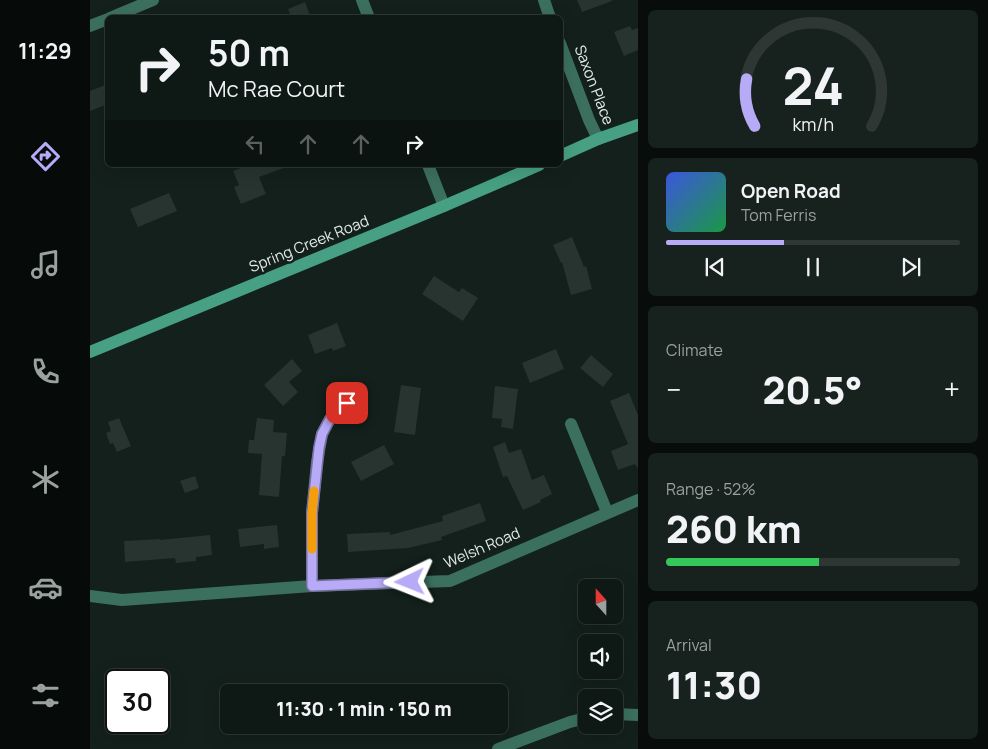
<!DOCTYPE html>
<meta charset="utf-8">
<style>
:root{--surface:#0e1814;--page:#17211d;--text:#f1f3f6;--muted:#9ba0a0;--line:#2e3734;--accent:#b7abf8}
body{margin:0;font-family:Manrope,sans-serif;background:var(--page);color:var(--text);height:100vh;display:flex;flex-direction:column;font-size:19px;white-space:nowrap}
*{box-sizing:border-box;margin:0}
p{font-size:16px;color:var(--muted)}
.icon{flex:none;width:28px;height:28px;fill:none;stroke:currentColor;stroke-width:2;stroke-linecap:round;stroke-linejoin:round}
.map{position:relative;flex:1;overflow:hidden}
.drawer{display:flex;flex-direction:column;gap:10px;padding:10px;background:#080d0b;width:350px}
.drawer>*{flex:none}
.guide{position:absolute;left:15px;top:15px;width:458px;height:152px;border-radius:8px;box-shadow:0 5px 20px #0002,0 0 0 1px var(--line);background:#0e1814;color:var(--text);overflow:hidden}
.needle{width:32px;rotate:339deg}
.fabs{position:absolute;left:488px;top:579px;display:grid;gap:10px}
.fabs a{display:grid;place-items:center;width:45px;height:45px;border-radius:8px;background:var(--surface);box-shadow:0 5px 20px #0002,0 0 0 1px var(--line);font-size:25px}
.speed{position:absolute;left:15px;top:669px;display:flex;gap:10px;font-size:25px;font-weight:700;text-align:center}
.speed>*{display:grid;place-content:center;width:65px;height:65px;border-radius:50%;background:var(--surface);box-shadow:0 5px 20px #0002,0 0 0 1px var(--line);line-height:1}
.speed .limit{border:2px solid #111;border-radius:8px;background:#fff;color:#111}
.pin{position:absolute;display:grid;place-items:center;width:42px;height:42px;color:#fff;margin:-21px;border-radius:10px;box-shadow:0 2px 8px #0006}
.me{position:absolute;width:55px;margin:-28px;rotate:268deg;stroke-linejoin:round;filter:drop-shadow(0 0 4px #0008)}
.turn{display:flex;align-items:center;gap:18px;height:105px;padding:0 20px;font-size:22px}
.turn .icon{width:65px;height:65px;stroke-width:2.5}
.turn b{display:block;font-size:35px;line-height:42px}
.lanes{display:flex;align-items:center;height:48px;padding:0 20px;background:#0003;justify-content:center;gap:25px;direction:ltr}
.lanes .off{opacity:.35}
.big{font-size:38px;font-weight:800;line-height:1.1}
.drawer .card{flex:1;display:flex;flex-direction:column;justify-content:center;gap:8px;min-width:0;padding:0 18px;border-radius:8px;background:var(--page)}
.drawer .dial{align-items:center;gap:0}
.dial svg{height:130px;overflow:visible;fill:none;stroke:var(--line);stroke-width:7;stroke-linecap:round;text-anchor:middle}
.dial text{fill:var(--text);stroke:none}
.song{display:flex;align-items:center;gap:15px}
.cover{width:60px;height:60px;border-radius:8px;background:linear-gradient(135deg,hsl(230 70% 55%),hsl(140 70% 35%))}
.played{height:5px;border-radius:2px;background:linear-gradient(90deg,var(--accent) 40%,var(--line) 40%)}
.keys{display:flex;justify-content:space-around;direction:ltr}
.heat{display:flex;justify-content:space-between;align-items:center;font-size:28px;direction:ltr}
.charge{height:8px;border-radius:4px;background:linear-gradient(90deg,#34c759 52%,var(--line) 0)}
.trip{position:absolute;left:130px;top:684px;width:288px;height:50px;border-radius:8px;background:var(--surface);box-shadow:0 5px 20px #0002,0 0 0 1px var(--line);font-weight:800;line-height:50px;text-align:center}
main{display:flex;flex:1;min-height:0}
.tabs{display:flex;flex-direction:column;width:90px;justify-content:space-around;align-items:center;background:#060a08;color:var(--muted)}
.tabs .icon{width:35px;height:35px}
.tabs .on{color:var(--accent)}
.tabs b{font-size:22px;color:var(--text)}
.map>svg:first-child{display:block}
</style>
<main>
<nav class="tabs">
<b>11:29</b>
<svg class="icon on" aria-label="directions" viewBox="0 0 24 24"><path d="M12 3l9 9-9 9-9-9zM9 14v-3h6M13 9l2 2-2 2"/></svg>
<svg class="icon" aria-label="music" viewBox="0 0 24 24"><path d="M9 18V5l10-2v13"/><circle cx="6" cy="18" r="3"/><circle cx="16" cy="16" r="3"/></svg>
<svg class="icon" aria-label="phone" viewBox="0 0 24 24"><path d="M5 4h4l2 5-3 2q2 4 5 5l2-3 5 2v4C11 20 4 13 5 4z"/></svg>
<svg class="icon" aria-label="climate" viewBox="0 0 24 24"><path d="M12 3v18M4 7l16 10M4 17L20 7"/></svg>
<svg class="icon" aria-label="car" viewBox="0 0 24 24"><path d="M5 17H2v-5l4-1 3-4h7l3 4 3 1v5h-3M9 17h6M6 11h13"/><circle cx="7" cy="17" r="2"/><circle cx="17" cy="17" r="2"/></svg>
<svg class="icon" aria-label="filters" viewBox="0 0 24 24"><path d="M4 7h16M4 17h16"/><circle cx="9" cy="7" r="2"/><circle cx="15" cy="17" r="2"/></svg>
</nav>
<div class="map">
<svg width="548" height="749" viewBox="0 0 548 749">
<rect width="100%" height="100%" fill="#13201b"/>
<path fill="#27342f" d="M487,0H522V1L492,12Z
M215,2L221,18H202L198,9Z
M540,26L542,30L548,28V50L534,56L524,32Z
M18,84V104L0,111V91Z
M158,165H199V166L169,177L176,194L151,204L144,187L149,185L143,171Z
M79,193L87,211L48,227L40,209Z
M482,237L494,267L496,266L502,289L481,295L472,262L471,263L463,245Z
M344,276L369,292L372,288L388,298L373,321L332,294Z
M247,323L256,346L243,351L242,348L225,354L218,335Z
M466,349L474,369L440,383L432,363Z
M501,355L523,374L513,387L490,368Z
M202,359L212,371L199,382L208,392L193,406L174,385Z
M311,385L331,388L325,435L304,432Z
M405,386L428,389L423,429L411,427L412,419L402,418Z
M539,393L548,415V469L545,464L528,470L521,451L538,444L520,401Z
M29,418L41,446L27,452L23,443L20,444L16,433L21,431L18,422Z
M167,418L184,420L183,432L197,433L195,456H192L189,497L169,495L172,454L158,453L159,440H164Z
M415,442L419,453L431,449L442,480L454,475L462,494L450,500L451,502L433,510L417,476L413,477L403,447Z
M294,445L304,464L271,481L261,462Z
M105,476L109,488L95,493L90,481Z
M390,503L396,521L351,537L352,540L318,548L258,552L257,534L300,532V535L353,521L352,516Z
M187,525L189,547L174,549V544L150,547L148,529Z
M120,535L122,555L106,557V561L86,563L85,558L35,562L34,541L70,539V540Z"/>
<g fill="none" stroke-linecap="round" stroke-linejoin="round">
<path stroke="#3c705e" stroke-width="12" d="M272,0L279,18
M454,0L460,18
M20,18L63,0
M0,26L18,19
M470,43L499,120L508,139
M338,165L354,206
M481,424L517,512
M222,586V513L227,462L232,434L240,419L257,403
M0,596L32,600L222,586L360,581L548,500
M524,714L548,715
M408,749L480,722L496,718"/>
<path stroke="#47a083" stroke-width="12" d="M470,156L508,139L548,125
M0,352L354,206L449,165"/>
</g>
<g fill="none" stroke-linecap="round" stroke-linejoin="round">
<defs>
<path id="route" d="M257,403L240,419L232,434L229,448L222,513V586L320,582"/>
</defs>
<use href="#route" stroke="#776fa1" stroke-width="12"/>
<use href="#route" stroke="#b7abf8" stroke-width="9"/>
<path stroke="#f59e0b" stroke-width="9" d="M222,549V513L224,491"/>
</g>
<g text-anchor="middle" stroke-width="5" stroke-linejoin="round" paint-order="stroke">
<g font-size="15" fill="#e3ece8" stroke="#13201b">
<text transform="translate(504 85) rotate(69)" y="5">Saxon Place</text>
<text transform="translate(219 244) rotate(-22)" y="5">Spring Creek Road</text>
<text transform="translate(392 548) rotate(-23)" y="5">Welsh Road</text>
</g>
</g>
</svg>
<div class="fabs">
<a><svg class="needle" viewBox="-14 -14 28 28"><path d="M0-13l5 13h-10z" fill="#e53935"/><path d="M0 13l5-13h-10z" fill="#9ba0a0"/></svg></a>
<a><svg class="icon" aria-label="sound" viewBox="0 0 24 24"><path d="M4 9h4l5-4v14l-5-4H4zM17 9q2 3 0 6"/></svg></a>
<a><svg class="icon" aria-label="layers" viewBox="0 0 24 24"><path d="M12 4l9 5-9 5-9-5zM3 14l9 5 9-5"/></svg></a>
</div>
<div class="speed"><div class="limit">30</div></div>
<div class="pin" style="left:257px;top:403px;background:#d93025"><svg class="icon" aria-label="arrive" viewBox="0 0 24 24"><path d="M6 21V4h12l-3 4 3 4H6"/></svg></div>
<svg class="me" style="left:320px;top:582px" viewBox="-20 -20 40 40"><path d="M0-17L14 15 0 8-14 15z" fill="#b7abf8" stroke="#fff" stroke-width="4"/></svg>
<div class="trip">11:30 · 1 min · 150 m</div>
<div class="guide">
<div class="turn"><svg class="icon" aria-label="right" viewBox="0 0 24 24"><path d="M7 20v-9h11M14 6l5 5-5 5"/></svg><div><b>50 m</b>Mc Rae Court</div></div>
<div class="lanes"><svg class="icon off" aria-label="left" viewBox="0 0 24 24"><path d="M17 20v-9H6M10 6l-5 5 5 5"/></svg><svg class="icon off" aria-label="ahead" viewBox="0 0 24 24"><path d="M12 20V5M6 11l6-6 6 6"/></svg><svg class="icon off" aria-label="ahead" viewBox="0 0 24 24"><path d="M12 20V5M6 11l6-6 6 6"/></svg><svg class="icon" aria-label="right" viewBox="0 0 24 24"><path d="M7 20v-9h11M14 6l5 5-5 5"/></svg></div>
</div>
</div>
<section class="drawer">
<div class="card dial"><svg viewBox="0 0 100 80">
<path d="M14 69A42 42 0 1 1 86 69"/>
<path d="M14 69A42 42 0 0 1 9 40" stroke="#b7abf8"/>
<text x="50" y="56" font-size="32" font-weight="700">24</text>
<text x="50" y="72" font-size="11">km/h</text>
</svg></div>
<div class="card">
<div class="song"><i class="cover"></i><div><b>Open Road</b><p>Tom Ferris</p></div></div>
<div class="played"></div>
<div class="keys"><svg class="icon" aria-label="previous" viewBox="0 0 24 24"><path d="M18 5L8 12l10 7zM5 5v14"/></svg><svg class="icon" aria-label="pause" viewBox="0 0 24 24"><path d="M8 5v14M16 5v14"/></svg><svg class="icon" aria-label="next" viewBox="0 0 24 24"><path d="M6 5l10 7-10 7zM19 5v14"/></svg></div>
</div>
<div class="card"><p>Climate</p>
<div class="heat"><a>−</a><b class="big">20.5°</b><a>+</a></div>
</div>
<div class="card"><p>Range · 52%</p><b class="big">260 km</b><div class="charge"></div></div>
<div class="card"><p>Arrival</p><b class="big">11:30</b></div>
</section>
</main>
